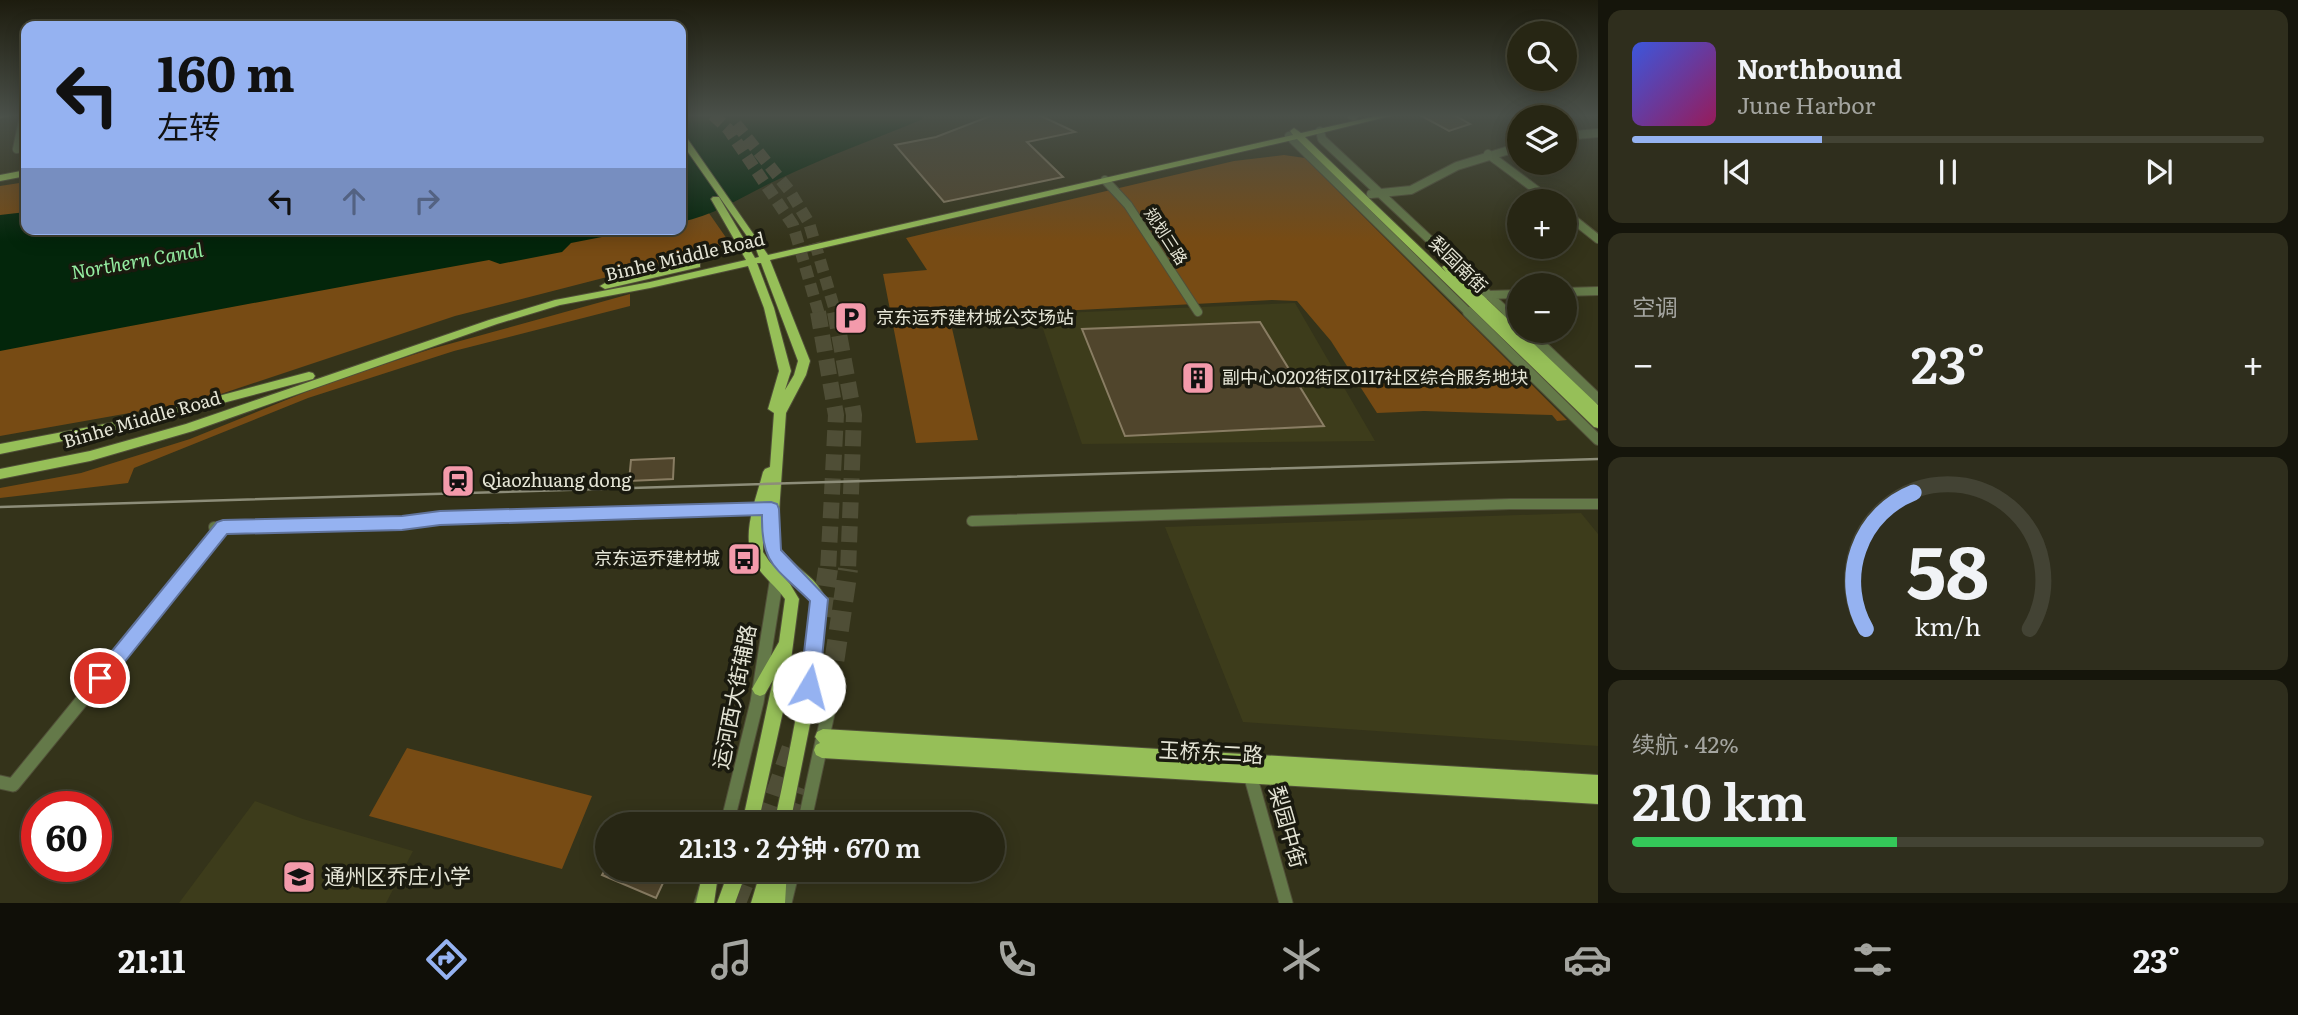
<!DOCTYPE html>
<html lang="zh">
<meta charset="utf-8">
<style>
:root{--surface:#272614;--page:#2f2e1d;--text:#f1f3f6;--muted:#a4a5a0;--line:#434334;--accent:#95b2f1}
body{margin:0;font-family:Literata,"Noto Sans SC",serif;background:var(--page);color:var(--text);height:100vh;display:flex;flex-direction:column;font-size:26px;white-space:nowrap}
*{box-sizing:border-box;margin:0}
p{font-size:23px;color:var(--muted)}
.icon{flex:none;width:38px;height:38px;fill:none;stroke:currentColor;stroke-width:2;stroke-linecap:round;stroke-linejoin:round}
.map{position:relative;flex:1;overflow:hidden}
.details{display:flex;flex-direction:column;gap:10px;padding:10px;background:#15150b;width:700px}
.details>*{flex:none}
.top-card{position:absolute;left:21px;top:21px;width:665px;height:214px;border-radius:14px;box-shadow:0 4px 18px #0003,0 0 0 2px var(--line);background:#95b2f1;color:#111;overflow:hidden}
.buttons{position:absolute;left:1507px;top:21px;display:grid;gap:14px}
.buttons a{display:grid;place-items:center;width:70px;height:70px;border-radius:50%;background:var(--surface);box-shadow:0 4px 18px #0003,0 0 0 2px var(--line);font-size:35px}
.speed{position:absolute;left:21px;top:791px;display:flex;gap:14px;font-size:35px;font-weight:700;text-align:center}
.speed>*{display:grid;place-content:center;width:91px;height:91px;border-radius:50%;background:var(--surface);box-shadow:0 4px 18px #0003,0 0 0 2px var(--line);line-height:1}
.speed .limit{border:10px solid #d22;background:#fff;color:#111}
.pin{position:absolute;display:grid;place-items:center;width:60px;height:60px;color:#fff;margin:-30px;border:4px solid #fff;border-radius:50%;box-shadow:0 2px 7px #0007}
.me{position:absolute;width:77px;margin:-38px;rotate:8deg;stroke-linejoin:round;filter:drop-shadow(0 0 5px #0008)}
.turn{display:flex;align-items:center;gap:24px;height:147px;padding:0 21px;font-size:32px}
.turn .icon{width:91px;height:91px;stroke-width:2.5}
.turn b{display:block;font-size:49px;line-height:60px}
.lanes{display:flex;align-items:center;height:66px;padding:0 21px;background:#0003;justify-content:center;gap:35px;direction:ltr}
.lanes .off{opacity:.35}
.big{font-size:52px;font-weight:600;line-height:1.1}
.details .card{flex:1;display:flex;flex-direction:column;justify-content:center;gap:10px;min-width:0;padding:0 24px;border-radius:14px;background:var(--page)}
.details .dial{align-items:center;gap:0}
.dial svg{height:182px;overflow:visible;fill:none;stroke:var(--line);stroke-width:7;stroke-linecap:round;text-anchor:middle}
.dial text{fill:var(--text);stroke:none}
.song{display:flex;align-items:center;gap:21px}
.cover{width:84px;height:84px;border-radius:10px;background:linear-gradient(135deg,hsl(230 70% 55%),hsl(330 70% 35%))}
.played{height:7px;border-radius:4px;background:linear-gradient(90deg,var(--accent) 30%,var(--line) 30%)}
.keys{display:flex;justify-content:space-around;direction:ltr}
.heat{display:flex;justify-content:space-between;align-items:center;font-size:38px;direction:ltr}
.charge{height:10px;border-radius:5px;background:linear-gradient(90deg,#34c759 42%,var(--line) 0)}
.trip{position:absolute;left:595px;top:812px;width:410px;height:70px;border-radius:35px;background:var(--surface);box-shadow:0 4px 18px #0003,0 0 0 2px var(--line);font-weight:600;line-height:70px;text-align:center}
.menu{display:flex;height:112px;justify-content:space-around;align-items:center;background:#100f08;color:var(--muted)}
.menu .icon{width:49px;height:49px}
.menu .selected{color:var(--accent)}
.menu b{font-size:32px;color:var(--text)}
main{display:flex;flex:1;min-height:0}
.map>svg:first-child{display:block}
</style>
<main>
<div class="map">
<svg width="1598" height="903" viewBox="0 0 1598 903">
<rect width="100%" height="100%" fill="#34331a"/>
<path fill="#3d3c1b" d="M1295,303L1375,441L1082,444L1038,314Z
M1581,513L1598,534V746L1243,722L1165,527Z
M255,801L303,819L413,851L386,903H179Z"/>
<path fill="#774b14" d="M1284,155L1305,158L1567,420L1557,421L1552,415L1424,411L1377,413L1331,341L1297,301L1272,300L1059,311L951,324L978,440L916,443L883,274L927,270L906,238L1234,161Z
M681,173L727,239L720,248L455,316L203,400L0,436V186L26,182V229H681Z
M630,294V306L454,351L308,398L134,468L128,483L0,498V488L81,473L190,439L333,381L431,349Z
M407,748L592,796L562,869L369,816Z"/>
<path fill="#03260b" d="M681,115H926L921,117L923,119C875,139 825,157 779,179C746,194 717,215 681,222Z
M26,212V229H643L571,243L562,252L500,264L489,260C326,289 163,320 0,351V215Z"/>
<path fill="#50452c" stroke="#897d63" stroke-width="2" d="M993,115H1039L1075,132L1027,142L1063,177L944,202L895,145L936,137Z
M1420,115H1454L1470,124L1449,131Z
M1260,322L1324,426L1125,436L1082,329Z
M674,458L673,479L629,481L631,460Z
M605,870H669L656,898L602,875Z"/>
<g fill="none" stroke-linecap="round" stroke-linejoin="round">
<path stroke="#4f4e36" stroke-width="12" stroke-dasharray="12 6" stroke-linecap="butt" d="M713,115L728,129L793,225L819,314
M736,124L789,190L809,223L836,314"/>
<path stroke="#4f4e36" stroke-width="16" stroke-dasharray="16 8" stroke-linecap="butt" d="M818,312L836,415L828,571
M835,312L854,415L848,571"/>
<path stroke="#4f4e36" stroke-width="20" stroke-dasharray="20 10" stroke-linecap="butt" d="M821,616L828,569
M830,690L848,569
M765,824L792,747
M795,824L807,790
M736,903L749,870"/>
<defs>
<path id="minor-far2" d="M1351,115L1354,116
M1320,131L1322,139L1509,314
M1289,136L1470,314
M1564,136L1598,133
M17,149L24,115
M1488,154L1551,201
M1105,180L1128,205L1198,312
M1371,194L1411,190L1457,166L1519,147
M1564,212L1598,239
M1564,292L1598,291
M1487,295L1519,294"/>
<path id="minor-far1" d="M1468,312L1598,440
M1507,312L1519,323
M1527,331L1598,399
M972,521L1510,504H1598
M214,527L402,523L441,518L764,509
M187,571L223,527"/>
<path id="minor" d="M1249,771L1286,903
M0,782L13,785L189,569
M727,824L757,702L777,577
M804,824L834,686L814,652
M701,903L712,870
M785,903L793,870"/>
<path id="major" d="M0,115H13L0,118Z
M1381,115H1394L1305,137L1446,272L1442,267L1447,264L1451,265L1598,405V428L1594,427L1297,139L770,260L810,361L806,375L786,413L777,541C788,569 825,576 827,609L811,719L790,824H774C786,770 797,715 806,660C809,642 816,619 812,601C810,594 804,589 799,584C767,555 762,557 766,512L763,530V552L769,561L790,584L799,599L786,698L758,824H742L773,680L765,694L760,696L755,694L752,689L779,642L785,599C777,587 764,578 756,565C739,538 756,500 763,472L765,469L770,467L774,413L768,409L779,371L764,308L748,266L650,288L560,305L497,324L193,431L90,461L0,479V469L90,451L186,424L489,320L555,300L650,282L746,260L711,199L713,197H719L755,258L759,257L756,249L681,142V134H684L768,255L1293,135L1290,131L1294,128L1301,133ZM757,263H761L798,361L794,375L785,390L791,371L774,308Z
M26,170V176L0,181V175Z
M696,262L700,263V267L605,289L600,286L605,283Z
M309,372L313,373L315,376L313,379L136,426L0,454V444L136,418Z
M823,729L1598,775V804L822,758L816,755L814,750L816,745L820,743L815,737L817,732Z
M729,870H747L735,903H717Z
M761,870H787L785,903H751Z
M708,873L714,876L717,882L714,903H696L702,876Z"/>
</defs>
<use href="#minor-far2" stroke="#504f38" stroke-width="10"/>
<use href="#minor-far1" stroke="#504f38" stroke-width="12"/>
<use href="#minor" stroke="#504f38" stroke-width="15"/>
<use href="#major" stroke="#504f38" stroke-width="2"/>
<use href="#minor-far2" stroke="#647949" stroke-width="8"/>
<use href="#minor-far1" stroke="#647949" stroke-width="10"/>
<use href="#minor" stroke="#647949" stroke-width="13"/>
<use href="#major" fill="#96bf58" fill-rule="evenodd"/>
<path stroke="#8d8d79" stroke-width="2.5" d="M0,507L1598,459"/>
</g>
<linearGradient id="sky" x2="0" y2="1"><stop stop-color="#1d1c0e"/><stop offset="0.48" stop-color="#4a5049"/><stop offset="1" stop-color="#4a5049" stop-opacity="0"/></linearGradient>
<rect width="1598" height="241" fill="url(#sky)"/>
<path fill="#95b2f1" stroke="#61749d" stroke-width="2" d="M771,502L777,504L779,509L781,550L828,599L819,687L816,694L809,696L802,694L800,687L810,601C777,568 761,566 762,515L440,525L402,530L227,534L107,684L100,687L93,684L90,678L217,522L223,520L402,516L440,511Z"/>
<defs>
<symbol id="parking-square" viewBox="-11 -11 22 22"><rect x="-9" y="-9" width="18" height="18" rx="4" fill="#f39aab" stroke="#1a1a0f"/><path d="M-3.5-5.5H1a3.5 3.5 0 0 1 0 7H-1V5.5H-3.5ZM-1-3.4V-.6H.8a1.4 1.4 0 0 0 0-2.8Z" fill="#111"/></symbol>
<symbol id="building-square" viewBox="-11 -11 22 22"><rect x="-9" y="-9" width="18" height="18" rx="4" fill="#f39aab" stroke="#1a1a0f"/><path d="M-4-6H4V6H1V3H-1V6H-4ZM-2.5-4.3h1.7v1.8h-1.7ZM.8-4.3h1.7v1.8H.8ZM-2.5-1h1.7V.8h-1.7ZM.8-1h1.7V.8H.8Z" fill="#111"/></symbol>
<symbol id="station-square" viewBox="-11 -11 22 22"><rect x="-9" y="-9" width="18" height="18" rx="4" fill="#f39aab" stroke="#1a1a0f"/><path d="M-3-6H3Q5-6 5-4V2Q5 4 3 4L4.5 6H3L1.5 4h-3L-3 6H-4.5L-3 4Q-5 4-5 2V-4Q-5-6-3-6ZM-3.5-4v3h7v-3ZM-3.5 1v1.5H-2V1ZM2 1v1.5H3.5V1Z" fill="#111"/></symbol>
<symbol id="bus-square" viewBox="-11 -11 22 22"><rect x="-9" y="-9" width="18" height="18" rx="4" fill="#f39aab" stroke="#1a1a0f"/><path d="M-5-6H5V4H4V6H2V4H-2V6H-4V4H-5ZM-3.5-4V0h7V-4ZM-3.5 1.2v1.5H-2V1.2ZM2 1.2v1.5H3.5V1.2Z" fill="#111"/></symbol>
<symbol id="school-square" viewBox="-11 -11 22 22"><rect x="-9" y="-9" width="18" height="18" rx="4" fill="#f39aab" stroke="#1a1a0f"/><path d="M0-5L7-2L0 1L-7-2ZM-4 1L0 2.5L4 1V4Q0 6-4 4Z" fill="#111"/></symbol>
</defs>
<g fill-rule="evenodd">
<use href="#parking-square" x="832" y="299" width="38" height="38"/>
<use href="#building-square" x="1179" y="359" width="38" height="38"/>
<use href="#station-square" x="439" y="462" width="38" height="38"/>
<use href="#bus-square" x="725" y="540" width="38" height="38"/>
<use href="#school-square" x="280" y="858" width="38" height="38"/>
</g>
<g text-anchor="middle" stroke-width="7" stroke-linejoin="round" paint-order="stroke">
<g font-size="16" fill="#e5e5d6" stroke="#1a1a0f">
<text transform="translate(1166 236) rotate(57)" y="6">规划三路</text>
</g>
<g font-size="18" fill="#e5e5d6" stroke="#1a1a0f">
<text transform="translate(685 257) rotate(-13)" y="6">Binhe Middle Road</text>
<text transform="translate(1458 265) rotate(44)" y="6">梨园南街</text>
<text transform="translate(142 420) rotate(-16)" y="6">Binhe Middle Road</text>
</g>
<g font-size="18" fill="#e5e5d6" stroke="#1a1a0f" text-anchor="start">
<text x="876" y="324">京东运乔建材城公交场站</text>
<text x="1222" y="384">副中心0202街区0117社区综合服务地块</text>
<text x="482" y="487">Qiaozhuang dong</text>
<text x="720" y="565" text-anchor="end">京东运乔建材城</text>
</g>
<g font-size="19" font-style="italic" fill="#94eda1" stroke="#1a1a0f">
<text transform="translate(137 261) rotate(-10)" y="7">Northern Canal</text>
</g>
<g font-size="21" fill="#e5e5d6" stroke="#1a1a0f">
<text transform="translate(735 697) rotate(-79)" y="7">运河西大街辅路</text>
<text transform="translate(1211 753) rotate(3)" y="7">玉桥东二路</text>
<text transform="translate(1287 827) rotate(74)" y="7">梨园中街</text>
</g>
<g font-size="21" fill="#e5e5d6" stroke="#1a1a0f" text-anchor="start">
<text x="324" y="884">通州区乔庄小学</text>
</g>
</g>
</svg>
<div class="buttons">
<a><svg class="icon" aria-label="search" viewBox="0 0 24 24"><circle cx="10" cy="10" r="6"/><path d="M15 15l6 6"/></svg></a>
<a><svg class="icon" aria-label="layers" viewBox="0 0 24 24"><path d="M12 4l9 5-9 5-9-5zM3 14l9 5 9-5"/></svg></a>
<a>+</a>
<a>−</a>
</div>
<div class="speed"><div class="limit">60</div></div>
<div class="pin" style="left:100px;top:678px;background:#d93025"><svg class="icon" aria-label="arrive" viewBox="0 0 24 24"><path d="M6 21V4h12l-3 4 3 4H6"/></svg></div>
<svg class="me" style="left:809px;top:687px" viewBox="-20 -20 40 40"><circle r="19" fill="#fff"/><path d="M0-13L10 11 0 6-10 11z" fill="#95b2f1"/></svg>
<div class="trip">21:13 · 2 分钟 · 670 m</div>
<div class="top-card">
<div class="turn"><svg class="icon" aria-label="left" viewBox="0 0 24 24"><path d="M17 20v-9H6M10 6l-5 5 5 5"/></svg><div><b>160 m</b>左转</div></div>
<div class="lanes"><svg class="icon" aria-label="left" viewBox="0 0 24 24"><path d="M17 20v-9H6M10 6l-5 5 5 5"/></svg><svg class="icon off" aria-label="ahead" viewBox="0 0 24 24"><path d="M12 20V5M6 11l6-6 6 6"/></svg><svg class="icon off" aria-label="right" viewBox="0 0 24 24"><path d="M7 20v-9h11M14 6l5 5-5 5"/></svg></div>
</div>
</div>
<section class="details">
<div class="card">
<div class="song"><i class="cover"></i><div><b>Northbound</b><p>June Harbor</p></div></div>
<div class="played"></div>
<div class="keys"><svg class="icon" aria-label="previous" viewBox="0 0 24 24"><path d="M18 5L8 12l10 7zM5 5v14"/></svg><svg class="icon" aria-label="pause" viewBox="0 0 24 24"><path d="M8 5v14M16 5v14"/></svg><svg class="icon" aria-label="next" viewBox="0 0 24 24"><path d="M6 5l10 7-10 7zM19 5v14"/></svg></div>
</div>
<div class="card"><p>空调</p>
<div class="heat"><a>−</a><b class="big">23°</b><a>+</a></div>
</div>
<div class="card dial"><svg viewBox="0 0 100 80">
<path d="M14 69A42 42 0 1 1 86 69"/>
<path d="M14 69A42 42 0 0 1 35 9" stroke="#95b2f1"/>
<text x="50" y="56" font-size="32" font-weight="700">58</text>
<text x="50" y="72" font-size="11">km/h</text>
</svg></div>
<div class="card"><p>续航 · 42%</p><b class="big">210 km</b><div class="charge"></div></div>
</section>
</main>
<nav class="menu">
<b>21:11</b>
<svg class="icon selected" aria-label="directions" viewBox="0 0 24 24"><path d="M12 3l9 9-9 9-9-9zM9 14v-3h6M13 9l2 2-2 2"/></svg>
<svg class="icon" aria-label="music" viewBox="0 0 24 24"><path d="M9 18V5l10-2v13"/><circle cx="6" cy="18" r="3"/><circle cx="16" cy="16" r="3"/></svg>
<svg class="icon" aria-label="phone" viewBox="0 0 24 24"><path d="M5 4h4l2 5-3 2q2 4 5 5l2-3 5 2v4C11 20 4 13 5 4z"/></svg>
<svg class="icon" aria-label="climate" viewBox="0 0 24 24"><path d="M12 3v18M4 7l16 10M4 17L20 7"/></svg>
<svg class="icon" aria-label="car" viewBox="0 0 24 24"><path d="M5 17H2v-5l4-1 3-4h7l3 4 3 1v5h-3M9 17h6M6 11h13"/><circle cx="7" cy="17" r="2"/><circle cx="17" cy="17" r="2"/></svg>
<svg class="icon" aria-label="filters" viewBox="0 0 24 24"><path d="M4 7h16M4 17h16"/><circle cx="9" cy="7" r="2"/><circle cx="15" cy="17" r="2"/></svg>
<b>23°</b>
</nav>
